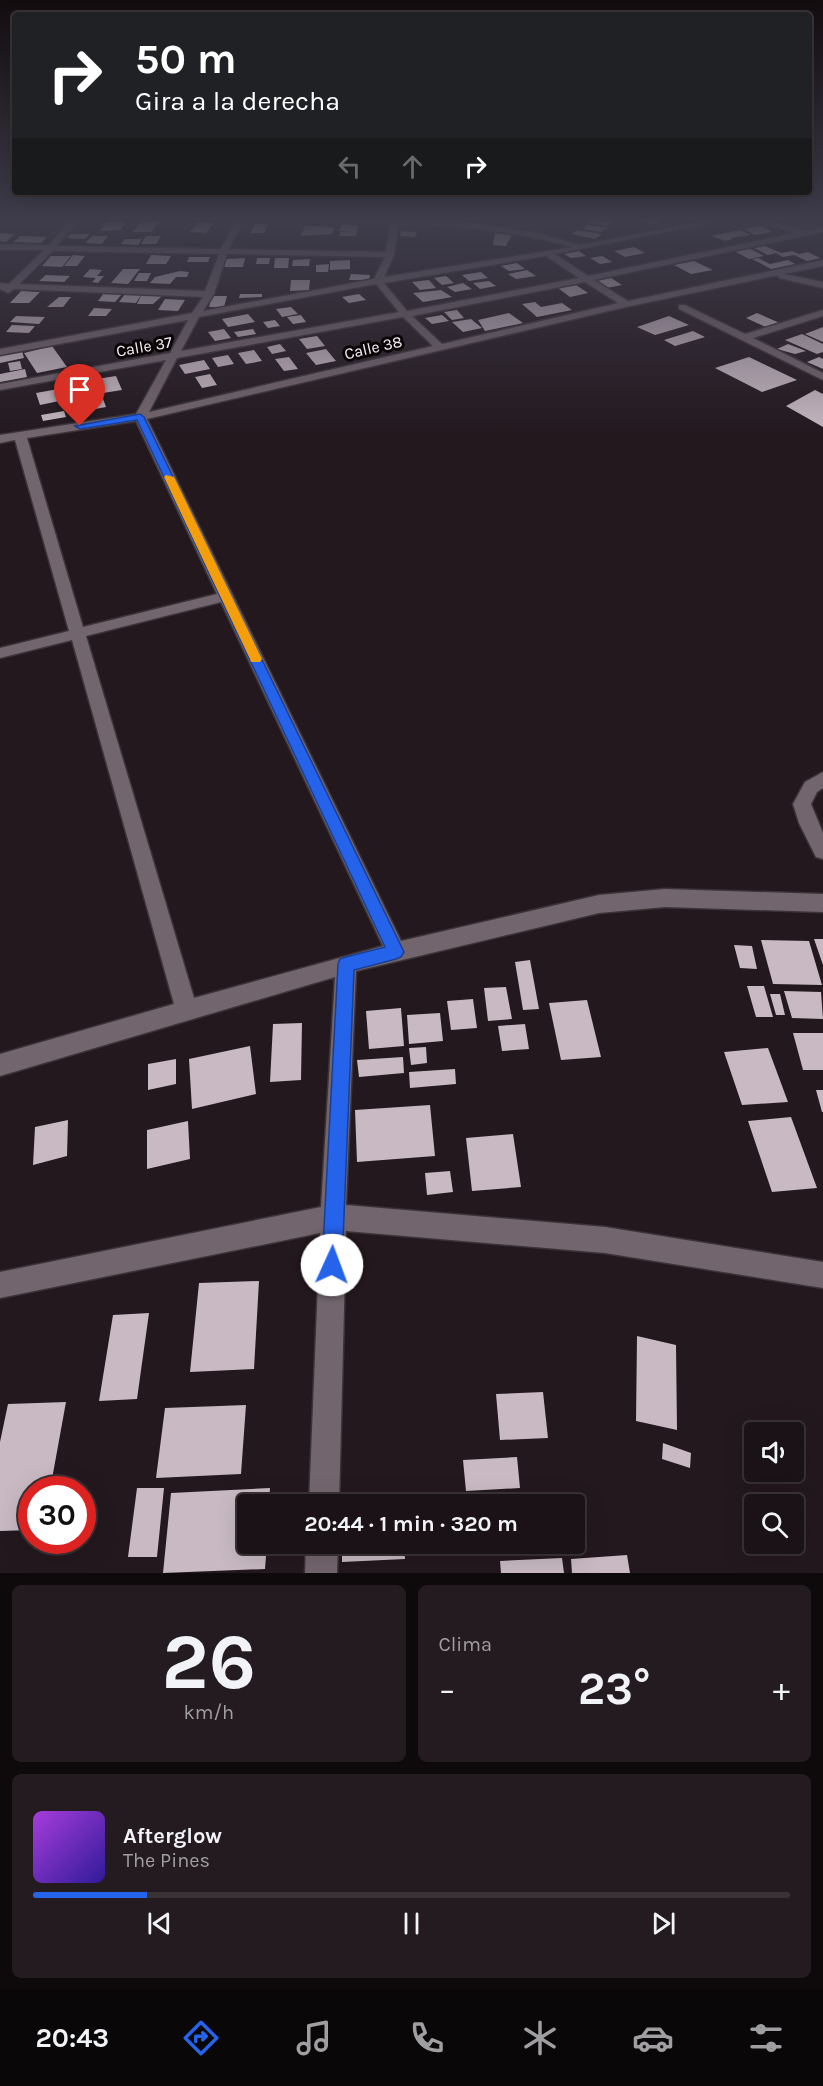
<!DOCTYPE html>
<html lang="es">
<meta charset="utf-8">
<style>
:root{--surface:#1a1216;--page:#231b1f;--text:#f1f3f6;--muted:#9f9ea1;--line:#383235;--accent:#2563eb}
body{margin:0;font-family:Karla,sans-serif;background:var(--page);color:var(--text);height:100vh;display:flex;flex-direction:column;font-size:22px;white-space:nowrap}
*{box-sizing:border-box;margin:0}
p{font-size:20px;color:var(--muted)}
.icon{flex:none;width:33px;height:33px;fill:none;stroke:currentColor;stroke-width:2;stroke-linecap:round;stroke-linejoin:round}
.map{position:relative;height:1573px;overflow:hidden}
.panel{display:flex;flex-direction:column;gap:12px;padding:12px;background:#0e0a0c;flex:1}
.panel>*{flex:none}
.top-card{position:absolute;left:12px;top:12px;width:800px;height:183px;border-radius:6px;box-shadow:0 6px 24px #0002,0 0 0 2px var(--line);background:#202124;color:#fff;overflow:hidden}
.buttons{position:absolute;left:744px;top:1422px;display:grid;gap:12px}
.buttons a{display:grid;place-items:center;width:60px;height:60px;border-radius:6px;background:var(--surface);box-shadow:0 6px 24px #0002,0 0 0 2px var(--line);font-size:30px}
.speed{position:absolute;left:18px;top:1476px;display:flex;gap:12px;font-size:30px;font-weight:700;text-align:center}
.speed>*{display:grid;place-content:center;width:78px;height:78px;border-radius:50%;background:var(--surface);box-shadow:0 6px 24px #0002,0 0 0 2px var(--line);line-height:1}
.speed .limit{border:9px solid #d22;background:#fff;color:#111}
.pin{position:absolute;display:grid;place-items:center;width:51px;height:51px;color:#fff;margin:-62px -26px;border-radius:50% 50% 50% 0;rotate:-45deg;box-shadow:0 0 6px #0007}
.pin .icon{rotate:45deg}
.me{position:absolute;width:66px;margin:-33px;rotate:2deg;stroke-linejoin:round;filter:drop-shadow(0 0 4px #0008)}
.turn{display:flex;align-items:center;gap:21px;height:126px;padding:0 24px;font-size:27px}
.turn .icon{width:78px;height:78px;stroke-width:2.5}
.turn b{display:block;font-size:42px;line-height:51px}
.lanes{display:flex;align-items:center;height:57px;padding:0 24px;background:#0003;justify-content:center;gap:30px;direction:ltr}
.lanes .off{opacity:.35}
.big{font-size:45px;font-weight:700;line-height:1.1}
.panel .widget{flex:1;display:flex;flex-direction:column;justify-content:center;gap:9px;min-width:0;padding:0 21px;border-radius:9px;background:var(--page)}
.panel .dial{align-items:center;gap:0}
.dial b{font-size:78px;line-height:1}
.song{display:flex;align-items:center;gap:18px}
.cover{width:72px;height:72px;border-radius:9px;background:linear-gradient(135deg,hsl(280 70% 55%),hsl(250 70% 35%))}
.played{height:6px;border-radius:3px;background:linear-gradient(90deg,var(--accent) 15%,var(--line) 15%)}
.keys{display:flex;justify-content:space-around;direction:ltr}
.heat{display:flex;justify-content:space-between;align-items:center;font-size:33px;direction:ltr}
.panel .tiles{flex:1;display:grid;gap:12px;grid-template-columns:1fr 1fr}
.widget:last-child{grid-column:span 2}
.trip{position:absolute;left:237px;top:1494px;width:348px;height:60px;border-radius:6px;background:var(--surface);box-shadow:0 6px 24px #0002,0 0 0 2px var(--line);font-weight:700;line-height:60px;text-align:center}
.tabs{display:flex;height:96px;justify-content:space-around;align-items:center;background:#0a0709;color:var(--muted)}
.tabs .icon{width:42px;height:42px}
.tabs .on{color:var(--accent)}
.tabs b{font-size:27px;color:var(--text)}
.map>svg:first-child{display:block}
</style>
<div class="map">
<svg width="823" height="1573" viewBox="0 0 823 1573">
<rect width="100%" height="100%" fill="#23181e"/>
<path fill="#c8b9c2" d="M641,217H664L656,224L636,221Z
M592,218L614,222L606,226L589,223Z
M142,220L160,221L151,232H133Z
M107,221H127L120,230L99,231Z
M198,222L213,223L206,233L190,232Z
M255,224H268L264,233H250Z
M342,224L358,225L356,236H339L340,232H350L339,231Z
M587,225L608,228L601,232L583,229Z
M305,226H322L334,228L332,234L301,236Z
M761,226L772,232L755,235L744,229Z
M577,230L602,234L595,239L572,234Z
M740,230L751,235L730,238L733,239L725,241L711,236Z
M401,231L417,232L415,237L400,236Z
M0,233L15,234L6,242L0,241Z
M495,233L512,235L506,246L493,245Z
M71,234H90L85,239L67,238Z
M20,236L47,237L41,243L13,242Z
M92,236H108L102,244L85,243Z
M146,236H161L156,244H141Z
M125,239H142L138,245L121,244Z
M765,246L781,253L792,251L799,254L808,252L820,258L807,261L794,255L783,257L776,253L768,255L754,248Z
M634,247L645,253L625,257L614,251Z
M749,248L764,256L749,259L734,251Z
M579,251L586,256L571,258L564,254Z
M73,255L85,256L77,266H64Z
M151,255L171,256L166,264H146Z
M51,256H71L62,267L42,266Z
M602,256L612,262L600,264L590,258Z
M189,257H210L208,262H187Z
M245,258L243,267H224L226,259Z
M257,258H270L269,264H256Z
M275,258H289L288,268H274Z
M758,258L770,264L788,260L795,264L771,269L752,259Z
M310,259L309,266H292L293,260Z
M350,260V269L330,270V261Z
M694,261L713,270L691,274L674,265Z
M517,263L525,269L509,271L501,266Z
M329,264L328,272H316V265Z
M90,269L102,270L97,276H104L98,283L92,282L96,278L83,277Z
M123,269H140L128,284L111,283Z
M527,270L536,276L516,279L508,274Z
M180,271L189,272L187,277H176L170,284L150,283L155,277Z
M481,272L488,278L469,281L462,275Z
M139,273H151L147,281H134Z
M351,274L370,275L369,280H349Z
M46,275L70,276L64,282L39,281Z
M446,276L454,283L442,285L434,278Z
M611,278L622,285L607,288L596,281Z
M291,280H310L309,290L290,291Z
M429,280L436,288L420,290L412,282Z
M489,281L496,286L480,289L473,283Z
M463,283L472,289L455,292L447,287Z
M576,285L588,293L570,297L558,288Z
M441,290L452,297L423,302L413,293Z
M21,291L40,292L29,303H10Z
M104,293L122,294L115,302L98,301Z
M125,294H142L136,303L119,302Z
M142,294L162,296L153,304H137Z
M240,294H262V297L239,298Z
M359,294L366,300L349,303L342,297Z
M212,296H227L224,307H209Z
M59,297H71L63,307H47Z
M165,299L185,300L178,311L158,310Z
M535,302L541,307L562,303L572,310L537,317L522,304Z
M291,307L298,314L282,317L276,309Z
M94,308L112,309L106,316H88Z
M457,310L464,318L452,320L444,312Z
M509,313L523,323L485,331L478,320Z
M757,313L782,324L768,328L746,318Z
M248,314L255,322L228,327L222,319Z
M301,315L306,322L293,324L287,317Z
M442,315L449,321L432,324L425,318Z
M16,316L45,317L39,324L10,322Z
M669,316L689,325L655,335L637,327Z
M471,319L482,328L463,332L452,322Z
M275,320L280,326L268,328L263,322Z
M12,325L35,326L29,333L6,332Z
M823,327V342L805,334Z
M224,329L231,338L215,341L208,332Z
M253,329L256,334L238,337L234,332Z
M693,331L705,337L675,346L664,340Z
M802,334L823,344V352L817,354L785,340Z
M317,336L325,346L307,349L299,339Z
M280,344L286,351L272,354L267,347Z
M788,344L806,351L795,354L777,349Z
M52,346L67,367L37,373L24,353Z
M326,349L336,361L316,365L306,353Z
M254,350L262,361L246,364L238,353Z
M22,351L24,358L0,363V355Z
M228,355L234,364L218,367L212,358Z
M289,357L298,369L284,371L275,359Z
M749,357L797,380L762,392L715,368Z
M819,357L823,359V369L807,362Z
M204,360L210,369L185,374L179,365Z
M20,361L22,369L10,371L8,363Z
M25,369L27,377L0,382V374Z
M210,374L217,385L202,388L195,377Z
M116,376L122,390L103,393L97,379Z
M85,382L89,392L73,395L69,385Z
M64,388L69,399L40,405L36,393Z
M815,390L823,394V427L786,406Z
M102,396L106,407L79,412L74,401Z
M64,411L66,417L43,421L41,415Z
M814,939H823V965Z
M761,940L809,941L822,985L773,984Z
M734,945L752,946L757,969L740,968Z
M530,960L539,1009L523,1010L515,962Z
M747,986H764L773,1017H756Z
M506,987L512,1019L488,1021L484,988Z
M784,991L821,992L823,1019L792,1018Z
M770,994H780L785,1015H776Z
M473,999L477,1028L451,1030L447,1001Z
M587,1000L601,1057L561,1060L549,1003Z
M401,1008L404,1046L369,1049L366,1011Z
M440,1013L443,1041L409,1044L407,1015Z
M302,1023L301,1080L270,1082L273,1024Z
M525,1024L529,1049L502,1051L498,1026Z
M793,1033H823V1070H803Z
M250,1046L256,1094L192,1109L189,1059Z
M426,1047L427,1063L411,1065L409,1048Z
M768,1048L788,1102L742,1105L724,1052Z
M403,1057L404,1073L359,1077L357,1060Z
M176,1059V1084L148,1090V1064Z
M455,1069L456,1084L410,1088L409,1072Z
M816,1090H823V1112H822Z
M430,1105L435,1156L357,1162L355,1110Z
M791,1117L817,1188L772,1192L748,1121Z
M68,1120L67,1156L33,1165L35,1127Z
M188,1121L190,1159L147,1169V1130Z
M513,1134L521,1187L472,1191L466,1138Z
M450,1171L453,1192L427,1195L425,1173Z
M259,1281L254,1369L190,1372L199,1283Z
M149,1313L137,1399L99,1401L113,1315Z
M637,1336L676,1345L677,1430L636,1421Z
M543,1392L548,1438L500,1440L496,1394Z
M66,1402L50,1490H32V1530L0,1531V1442L8,1404Z
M246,1405L241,1474L156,1478L165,1408Z
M663,1443L691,1453L690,1468L662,1459Z
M749,1453H754V1472H767L769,1481L756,1483Z
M517,1457L520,1488L466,1491L463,1460Z
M137,1488H164L157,1557H128Z
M270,1488L269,1504H248V1544H267L265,1569L163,1573L171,1493Z
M342,1544H404L405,1559L342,1562Z
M627,1555L630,1573H572L571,1559Z
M562,1558L564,1573H501L500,1561Z"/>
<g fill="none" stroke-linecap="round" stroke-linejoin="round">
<defs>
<path id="street" d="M73,217H81L57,246L221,249L236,220L199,219L195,217L459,221L539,233L580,245L725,217H741L555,254L588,276L795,233L742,217H755L805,231L823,228V232L594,280L628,301L823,260V266L784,274L823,282V288L779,278L778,275L626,307L147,419L401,941L599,895L665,889L823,894V912L665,907L599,913L356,971L346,1205L605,1227L823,1262V1288L605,1253L346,1231L339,1504H309L320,1233L0,1298V1272L321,1207L335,977L0,1076V1054L174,1004L72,640L0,658V648L69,631L15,440L0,443V435L136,414L166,360L0,390V384L170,353L188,320L0,355V349L192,313L203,297L14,289L8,293L0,289V283L9,284L44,250H0V244L49,245ZM244,220L390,224L386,252L229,249ZM398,224C457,225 515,231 572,247L384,277L394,255ZM53,251L219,254L205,291L19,284ZM227,254L385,257L374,279L203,311L214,294ZM546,256L579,278L407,311L384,283ZM585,282L618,303L442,344L412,316ZM376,284L399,312L181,351L199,317ZM403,317L433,346L149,412L177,358ZM136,421L217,594L83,627L27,438ZM221,602L383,946L194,998L86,636Z
M679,305H685L745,334L823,310V316L753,338L823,373V380L679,309Z
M823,772V788L817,792L811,804L823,833V859L816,857L799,823L793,804L805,782Z
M306,1544H338L337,1573H305Z"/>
</defs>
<use href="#street" stroke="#3b3337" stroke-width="3"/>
<use href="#street" fill="#73656d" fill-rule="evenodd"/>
</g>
<linearGradient id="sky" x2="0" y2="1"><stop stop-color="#130d10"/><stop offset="0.5" stop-color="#3f3d4c"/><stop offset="1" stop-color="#3f3d4c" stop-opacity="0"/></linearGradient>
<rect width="823" height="437" fill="url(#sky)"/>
<path fill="#2563eb" stroke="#184099" stroke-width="1.5" d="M140,414L144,417L404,952L401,957L396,959L354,970L342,1265L339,1272L332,1275L325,1272L322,1265L338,964L340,959L346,957L385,947L137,420L80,429L75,426Z"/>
<path fill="#f59e0b" d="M166,475L174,477L262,659L260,662H251L250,659L164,477Z"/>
<g text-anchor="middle" stroke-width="6" stroke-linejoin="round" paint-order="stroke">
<g font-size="16" fill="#f7eff4" stroke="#090507">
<text transform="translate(144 346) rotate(-10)" y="6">Calle 37</text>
<text transform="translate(373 347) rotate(-13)" y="6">Calle 38</text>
</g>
</g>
</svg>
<div class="buttons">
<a><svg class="icon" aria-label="sound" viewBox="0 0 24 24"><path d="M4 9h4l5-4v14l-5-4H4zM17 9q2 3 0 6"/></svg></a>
<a><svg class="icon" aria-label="search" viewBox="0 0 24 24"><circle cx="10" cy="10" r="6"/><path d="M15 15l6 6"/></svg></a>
</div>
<div class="speed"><div class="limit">30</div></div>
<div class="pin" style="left:80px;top:426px;background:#d93025"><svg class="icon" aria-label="arrive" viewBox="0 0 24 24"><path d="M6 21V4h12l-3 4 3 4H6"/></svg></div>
<svg class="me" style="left:332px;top:1265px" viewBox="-20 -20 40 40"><circle r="19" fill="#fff"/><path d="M0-13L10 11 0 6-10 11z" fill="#2563eb"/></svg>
<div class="trip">20:44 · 1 min · 320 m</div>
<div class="top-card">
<div class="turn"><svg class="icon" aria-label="right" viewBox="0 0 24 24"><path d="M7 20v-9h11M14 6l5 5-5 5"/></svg><div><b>50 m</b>Gira a la derecha</div></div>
<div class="lanes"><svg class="icon off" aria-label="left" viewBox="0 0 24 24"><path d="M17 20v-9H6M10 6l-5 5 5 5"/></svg><svg class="icon off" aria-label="ahead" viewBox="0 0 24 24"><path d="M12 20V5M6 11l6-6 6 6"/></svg><svg class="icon" aria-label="right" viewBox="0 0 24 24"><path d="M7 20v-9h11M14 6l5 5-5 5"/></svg></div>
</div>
</div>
<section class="panel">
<div class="tiles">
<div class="widget dial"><b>26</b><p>km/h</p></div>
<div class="widget"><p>Clima</p>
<div class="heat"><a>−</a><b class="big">23°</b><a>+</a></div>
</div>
<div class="widget">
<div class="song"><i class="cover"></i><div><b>Afterglow</b><p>The Pines</p></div></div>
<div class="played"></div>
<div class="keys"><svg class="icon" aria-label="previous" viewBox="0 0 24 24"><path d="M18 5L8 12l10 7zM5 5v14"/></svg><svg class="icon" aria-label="pause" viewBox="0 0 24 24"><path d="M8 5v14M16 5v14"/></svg><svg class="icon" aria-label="next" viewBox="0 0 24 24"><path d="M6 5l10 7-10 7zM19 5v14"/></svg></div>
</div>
</div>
</section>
<nav class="tabs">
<b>20:43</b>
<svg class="icon on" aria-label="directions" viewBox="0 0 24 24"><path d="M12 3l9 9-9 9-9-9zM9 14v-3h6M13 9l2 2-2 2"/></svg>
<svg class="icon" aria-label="music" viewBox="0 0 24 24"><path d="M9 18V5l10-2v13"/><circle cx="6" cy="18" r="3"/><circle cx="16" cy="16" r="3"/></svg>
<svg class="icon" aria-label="phone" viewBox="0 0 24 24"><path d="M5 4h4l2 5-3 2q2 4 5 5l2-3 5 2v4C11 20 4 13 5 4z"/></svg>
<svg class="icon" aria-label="climate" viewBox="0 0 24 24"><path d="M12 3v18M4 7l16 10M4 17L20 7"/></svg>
<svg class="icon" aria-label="car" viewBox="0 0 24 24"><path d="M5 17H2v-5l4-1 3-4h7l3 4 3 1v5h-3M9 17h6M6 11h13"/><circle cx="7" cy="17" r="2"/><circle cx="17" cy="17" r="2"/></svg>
<svg class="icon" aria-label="filters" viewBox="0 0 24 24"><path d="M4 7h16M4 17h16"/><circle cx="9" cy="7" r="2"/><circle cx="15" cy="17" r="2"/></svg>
</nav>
